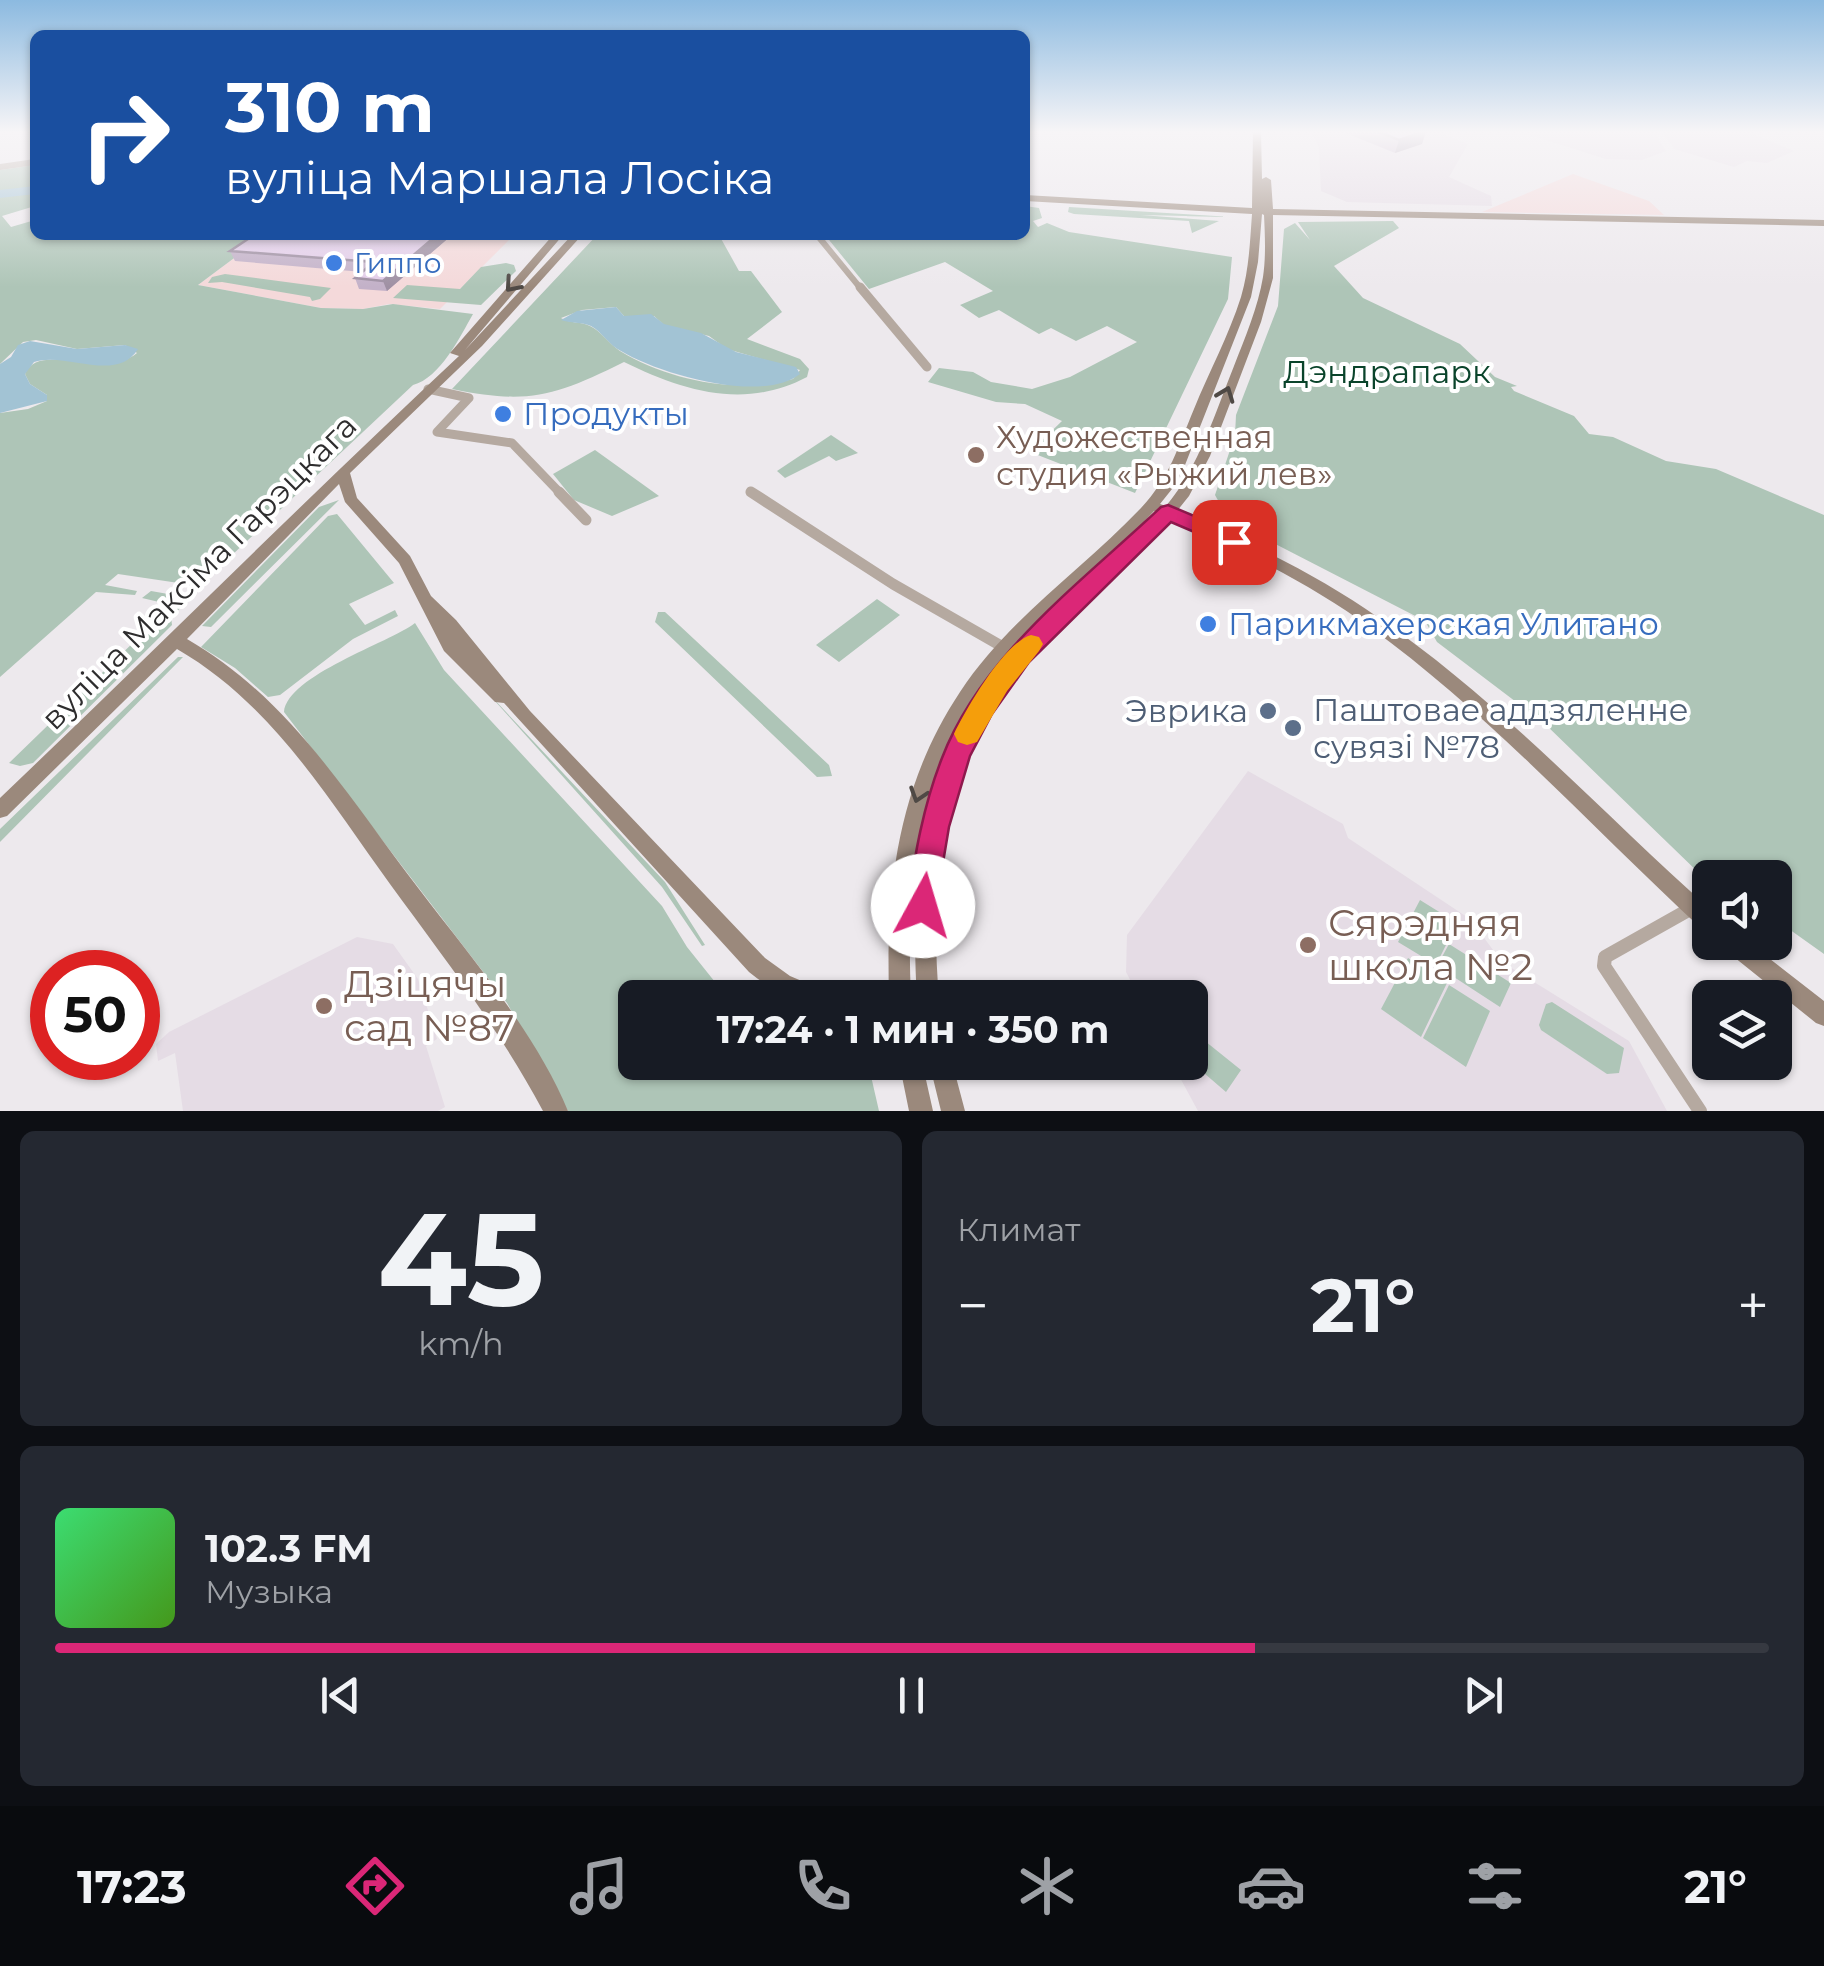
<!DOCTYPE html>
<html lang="ru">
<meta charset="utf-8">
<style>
:root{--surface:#171b24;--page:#242831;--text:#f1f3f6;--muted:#9ea1a6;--line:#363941;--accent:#db2777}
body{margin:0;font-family:Montserrat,sans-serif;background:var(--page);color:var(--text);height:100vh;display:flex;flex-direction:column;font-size:38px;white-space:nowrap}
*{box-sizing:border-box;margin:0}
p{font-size:32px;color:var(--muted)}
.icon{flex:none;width:55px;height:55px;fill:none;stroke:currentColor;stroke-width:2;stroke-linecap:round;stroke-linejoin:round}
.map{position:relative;height:1111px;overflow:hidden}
.sheet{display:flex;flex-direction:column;gap:20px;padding:20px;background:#0d0f14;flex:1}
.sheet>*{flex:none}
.guide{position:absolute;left:30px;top:30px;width:1000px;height:210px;border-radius:15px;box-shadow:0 2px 8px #0004;background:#1a4fa0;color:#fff;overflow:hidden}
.fabs{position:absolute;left:1692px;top:860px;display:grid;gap:20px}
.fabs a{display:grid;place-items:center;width:100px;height:100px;border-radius:15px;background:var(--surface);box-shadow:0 2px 8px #0004;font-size:50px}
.speed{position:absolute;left:30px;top:950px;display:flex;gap:20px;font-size:50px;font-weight:700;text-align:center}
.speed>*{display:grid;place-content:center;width:130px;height:130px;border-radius:50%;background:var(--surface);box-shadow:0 2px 8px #0004;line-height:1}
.speed .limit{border:15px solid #d22;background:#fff;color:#111}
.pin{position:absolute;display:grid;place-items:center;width:85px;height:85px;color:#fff;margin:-42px;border-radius:20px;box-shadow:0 5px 15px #0006}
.me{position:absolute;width:110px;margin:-55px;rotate:6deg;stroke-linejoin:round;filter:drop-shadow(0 0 8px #0008)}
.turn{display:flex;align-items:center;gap:35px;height:210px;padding:0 30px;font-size:45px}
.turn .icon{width:130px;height:130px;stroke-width:2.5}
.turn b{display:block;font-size:70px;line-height:85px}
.big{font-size:75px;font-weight:700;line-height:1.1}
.sheet .tile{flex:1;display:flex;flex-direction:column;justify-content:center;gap:15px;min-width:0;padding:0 35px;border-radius:15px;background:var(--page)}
.sheet .dial{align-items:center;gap:0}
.dial b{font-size:130px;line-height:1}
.song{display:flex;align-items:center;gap:30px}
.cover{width:120px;height:120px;border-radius:15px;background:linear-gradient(135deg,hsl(140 70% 55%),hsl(100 70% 35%))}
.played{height:10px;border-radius:5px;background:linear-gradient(90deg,var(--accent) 70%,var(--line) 70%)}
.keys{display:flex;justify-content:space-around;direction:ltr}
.heat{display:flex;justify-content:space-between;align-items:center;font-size:55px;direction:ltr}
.sheet .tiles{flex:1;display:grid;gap:20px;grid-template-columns:1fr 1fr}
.tile:last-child{grid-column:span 2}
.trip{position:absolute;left:618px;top:980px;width:590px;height:100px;border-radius:15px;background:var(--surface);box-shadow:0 2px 8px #0004;font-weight:700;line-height:100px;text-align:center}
.tabs{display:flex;height:160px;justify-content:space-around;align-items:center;background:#090b0e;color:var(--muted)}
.tabs .icon{width:70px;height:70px}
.tabs .current{color:var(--accent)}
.tabs b{font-size:45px;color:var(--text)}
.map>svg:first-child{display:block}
</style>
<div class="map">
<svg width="1824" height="1111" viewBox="0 0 1824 1111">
<rect width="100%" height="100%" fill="#ede9ed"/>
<path fill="#f4d9da" d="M1573,174L1649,201L1664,215L1482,212Z
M265,235H514L440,309L389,304L363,309L321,308L198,285Z"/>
<path fill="#e5dce5" d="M1311,131H1435L1468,144L1449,177L1491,196L1492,206L1347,202L1321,191L1319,148Z
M1653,131L1666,151L1642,160L1606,159L1520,132Z
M1662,131H1746L1794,151L1767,163L1747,161L1734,167L1674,149Z
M1248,771L1343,824L1348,838L1470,919L1502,962L1629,1041L1667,1111H1198L1172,1063L1190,1062V998L1139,997L1126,972L1127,935Z
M357,937L393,944L418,979L437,1039L426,1046L445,1107L438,1111H183L175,1053L158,1061L156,1044L169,1032Z"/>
<path fill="#aec5b7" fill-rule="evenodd" d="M35,165V206L2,216L11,227L35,220V235H265L198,285L321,308L363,309L393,304L473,314C460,337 440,378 413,385L199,586L118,574L105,585L137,591L135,595L96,592L0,677V413L28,409L47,401V395L30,384L25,374C38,340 105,380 137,353L125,345L77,349L36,340L23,342L0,364V170Z
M1025,206L1039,208L1042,218L1033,221L1038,227L1047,223L1069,232L1232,257L1228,299L1135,493L1030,452L1062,421L1025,404L996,402L928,382L939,368L973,372L991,382L1032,389L1070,377L1137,342L1107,326L1076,341L1051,328L1039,334L999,310L979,318L960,305L993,291L945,262L869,289L825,235H1025Z
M1069,207L1232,217L1141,215L1219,221L1192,233L1189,221L1074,214L1068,212Z
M1393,221L1399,228L1334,266L1363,298L1460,344L1495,377L1517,386L1511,387L1514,391L1574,416L1589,434L1613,437L1666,461L1716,469L1824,515V954L1775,919V878L1710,879L1702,876L1545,724L1437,642L1425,621L1229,520L1215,495L1235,435L1236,415L1278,306L1284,229L1295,223L1310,240L1298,222Z
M597,235H719L739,271H751L782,312L747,339L800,359L809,369L807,377C745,410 683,391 624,362C555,396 529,405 452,389ZM616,307L624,316H654L664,325L709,336L727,349L800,370L793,379C737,394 670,381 620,351C609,344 601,331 590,326C580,321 570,324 561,318L582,310Z
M506,263L514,265L516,271L481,305L393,298L407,285L460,289L481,267Z
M225,274L331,288L320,299L312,301L310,297L222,282L208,283L212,277Z
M831,435L858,453L836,461L829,456L785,478L777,471Z
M595,450L659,496L612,516L574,500L553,474Z
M339,500L211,627L202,626L319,507Z
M337,514L394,583L349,604L365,625L395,610L398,616L353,639L280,695L268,697L235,668L201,647L328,516Z
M151,591L191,598L171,617L172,625L33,763L20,766L9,763L172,605L142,598Z
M877,599L900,615L839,662L816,645Z
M658,612H665L829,765L832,776L817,777L655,622Z
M415,623L444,670L662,906L687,947L727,997L635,998V1062L868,1063L879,1111H568L507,1003L284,712C288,675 389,643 415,623Z
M178,657H183L0,842V829Z
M477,681L665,882L705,945L702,946L662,887Z
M1420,900L1457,923L1436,965L1398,942Z
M1449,944L1511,983L1500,1007L1437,966Z
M1408,958L1447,983L1421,1037L1381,1009Z
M1449,985L1490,1011L1466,1067L1423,1038Z
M1552,1002L1624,1048L1619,1073L1607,1074L1541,1030L1539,1025L1546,1004Z
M1190,1029L1241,1070L1226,1092L1190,1061Z"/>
<path fill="#a2c3d4" d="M616,307L624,316L651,314L664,324L701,333L736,352L796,367L800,374C762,404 659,374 621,351C609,345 602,332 591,326C582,322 570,323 561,320L577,311Z
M30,341L77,349L125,345L138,349C116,384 66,351 34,362L25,374L30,384L47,395V401L0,413V364L11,357L18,345Z"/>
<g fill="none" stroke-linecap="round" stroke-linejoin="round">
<path fill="#a2c3d4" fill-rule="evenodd" d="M35,186V194L0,198V190Z"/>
<path stroke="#b5a9a0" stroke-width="6" d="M0,167L35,162
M817,235L862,290"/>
<path stroke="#b5a9a0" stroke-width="9" d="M860,287L927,367
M428,389L469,398L437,432L512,443L562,495
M751,492L755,495"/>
<path stroke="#b5a9a0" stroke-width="11" d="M559,492L586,520
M751,492L893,584L1003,647"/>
<path stroke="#b5a9a0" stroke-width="14" d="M1692,908L1605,957L1604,966L1700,1111"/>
<path fill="#9b897c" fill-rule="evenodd" d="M1253,131H1261L1262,179L1266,177L1271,180L1273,209L1824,220V226L1273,215V278L1261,322L1210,456L1189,496L1177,511C1247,541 1316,574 1379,618C1500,701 1601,812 1710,909V933L1703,930C1593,829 1492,716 1371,628C1309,583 1240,549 1170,519C1132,560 1087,595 1049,636C949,745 927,854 939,998H917C909,876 926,756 1008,660C1049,612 1100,572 1145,528L1159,514L1154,511C1120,549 1079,580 1043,616C928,731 904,839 911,998H889C886,887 897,787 960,692C1008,619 1081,571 1141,508C1170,477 1178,447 1194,409C1209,372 1229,335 1241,297C1249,270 1250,242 1252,214L1025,201V195L1252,208ZM1262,214L1264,215C1265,235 1266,257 1263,277C1258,307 1245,338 1234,366C1215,413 1199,467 1166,506L1160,504L1176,484L1185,465L1251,297L1258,262Z
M553,235H563L465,350L572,235H582L482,346L350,473L357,498L410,556L431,596L456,620L530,711L765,958L790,976L823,990L826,998C786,998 781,997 749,972L504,703L495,702L444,651L399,563L345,502L339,484L187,639C291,699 348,797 419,889C470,956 536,1033 568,1111H543C500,1030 444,958 390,884C327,797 272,704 177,649L7,816L0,818V798C154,651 304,501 459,356L450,353Z
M1721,942H1748L1824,1001V1026L1816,1023L1724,949Z
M899,1062H922L933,1111H909Z
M929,1062H952L965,1111H941Z"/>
</g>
<path fill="#c3b1c8" d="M1341,131H1426L1422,144L1395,153Z
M254,235H452L387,291L359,289L355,278L363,272L235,261L230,251Z"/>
<path fill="#9f90a3" d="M1426,131L1422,144L1395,153L1399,140Z
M437,235H452L387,291L383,281Z"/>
<path fill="#e3cee9" stroke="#9f90a3" stroke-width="2.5" d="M1377,131H1425L1399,140Z
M254,235H437L383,281L355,278L374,262L230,251Z"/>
<defs><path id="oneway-chevron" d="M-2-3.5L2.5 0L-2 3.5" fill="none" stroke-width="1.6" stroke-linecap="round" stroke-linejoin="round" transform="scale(2.5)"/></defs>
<g stroke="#4f4945">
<use href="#oneway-chevron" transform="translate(512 285) rotate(131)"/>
<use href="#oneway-chevron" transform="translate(1226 394) rotate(-69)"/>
<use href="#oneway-chevron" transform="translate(918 795) rotate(108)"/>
</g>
<linearGradient id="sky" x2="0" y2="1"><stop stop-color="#8cbae0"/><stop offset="0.46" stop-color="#f7f5f7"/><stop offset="1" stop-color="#f7f5f7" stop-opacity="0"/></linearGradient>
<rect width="1824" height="287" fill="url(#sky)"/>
<path fill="#db2777" stroke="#8e194d" stroke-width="2.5" d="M1168,505L1242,536L1245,542L1234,549L1171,522L1029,662L992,714L970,756L949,827L934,916L923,920L912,916L907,906C915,855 923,806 942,758C982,654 1083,581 1161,507Z"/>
<path fill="#f59e0b" d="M1031,635L1039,637L1043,644L1039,651L1007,691L977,742L967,745L958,742L954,734C966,709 1004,643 1031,635Z"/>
<g fill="#3f7fe0" stroke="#fff" stroke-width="4">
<circle cx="334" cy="263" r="10"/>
<circle cx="503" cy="414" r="10"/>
<circle cx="1208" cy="624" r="10"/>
</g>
<g fill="#8d6e63" stroke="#fff" stroke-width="4">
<circle cx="976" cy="455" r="10"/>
<circle cx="1308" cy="945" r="10"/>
<circle cx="324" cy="1006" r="10"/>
</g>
<g fill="#5c6f8a" stroke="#fff" stroke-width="4">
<circle cx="1268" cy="711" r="10"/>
<circle cx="1293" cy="728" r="10"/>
</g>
<g text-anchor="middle" stroke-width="8" stroke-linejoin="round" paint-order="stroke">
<g font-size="28" fill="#366cbe" stroke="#fff" text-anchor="start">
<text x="354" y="273">Гиппо</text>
</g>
<g font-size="32" fill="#0a442b" stroke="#fff">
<text x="1387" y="383">Дэндрапарк</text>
</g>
<g font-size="32" fill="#366cbe" stroke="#fff" text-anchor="start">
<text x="523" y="425">Продукты</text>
<text x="1228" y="635">Парикмахерская Улитано</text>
</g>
<g font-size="32" fill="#785e54" stroke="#fff" text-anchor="start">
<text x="996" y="448">Художественная<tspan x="996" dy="37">студия «Рыжий лев»</tspan></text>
</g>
<g font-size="32" fill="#2e2d2e" stroke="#fff">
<text transform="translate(199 572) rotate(-45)" y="11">вуліца Максіма Гарэцкага</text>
</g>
<g font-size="32" fill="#4e5e75" stroke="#fff" text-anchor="start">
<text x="1313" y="721">Паштовае аддзяленне<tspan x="1313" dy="37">сувязі №78</tspan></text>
<text x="1248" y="722" text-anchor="end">Эврика</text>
</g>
<g font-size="38" fill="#785e54" stroke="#fff" text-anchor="start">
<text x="1328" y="936">Сярэдняя<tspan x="1328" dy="44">школа №2</tspan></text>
<text x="344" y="997">Дзіцячы<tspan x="344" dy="44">сад №87</tspan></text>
</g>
</g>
</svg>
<div class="fabs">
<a><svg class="icon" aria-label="sound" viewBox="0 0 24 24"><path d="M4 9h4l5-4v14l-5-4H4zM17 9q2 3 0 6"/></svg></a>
<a><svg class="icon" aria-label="layers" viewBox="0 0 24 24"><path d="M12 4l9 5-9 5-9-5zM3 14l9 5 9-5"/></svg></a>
</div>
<div class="speed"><div class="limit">50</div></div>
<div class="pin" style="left:1234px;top:542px;background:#d93025"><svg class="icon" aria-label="arrive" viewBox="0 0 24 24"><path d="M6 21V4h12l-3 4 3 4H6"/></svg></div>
<svg class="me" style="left:923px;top:906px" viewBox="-20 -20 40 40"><circle r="19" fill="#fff"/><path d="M0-13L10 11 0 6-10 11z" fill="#db2777"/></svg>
<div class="trip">17:24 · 1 мин · 350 m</div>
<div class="guide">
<div class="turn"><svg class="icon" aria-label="right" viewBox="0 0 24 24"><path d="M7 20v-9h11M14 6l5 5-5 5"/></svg><div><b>310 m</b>вуліца Маршала Лосіка</div></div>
</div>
</div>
<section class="sheet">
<div class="tiles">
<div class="tile dial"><b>45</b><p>km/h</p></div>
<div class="tile"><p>Климат</p>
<div class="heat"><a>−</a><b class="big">21°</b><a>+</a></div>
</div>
<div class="tile">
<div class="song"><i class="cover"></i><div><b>102.3 FM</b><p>Музыка</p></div></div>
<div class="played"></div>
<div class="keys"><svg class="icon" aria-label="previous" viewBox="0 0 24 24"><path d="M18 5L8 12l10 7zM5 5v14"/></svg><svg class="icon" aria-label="pause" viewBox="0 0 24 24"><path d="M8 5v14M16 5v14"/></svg><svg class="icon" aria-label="next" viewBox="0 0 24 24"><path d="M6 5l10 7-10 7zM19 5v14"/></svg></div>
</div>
</div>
</section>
<nav class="tabs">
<b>17:23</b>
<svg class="icon current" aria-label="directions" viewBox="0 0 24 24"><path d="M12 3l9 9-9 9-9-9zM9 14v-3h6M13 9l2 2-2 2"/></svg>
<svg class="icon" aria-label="music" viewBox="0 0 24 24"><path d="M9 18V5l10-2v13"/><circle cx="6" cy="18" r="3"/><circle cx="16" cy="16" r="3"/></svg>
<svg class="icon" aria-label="phone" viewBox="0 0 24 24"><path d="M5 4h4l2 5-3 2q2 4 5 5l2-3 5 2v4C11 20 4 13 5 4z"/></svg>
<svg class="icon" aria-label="climate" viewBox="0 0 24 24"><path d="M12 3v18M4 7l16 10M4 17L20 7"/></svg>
<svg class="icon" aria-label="car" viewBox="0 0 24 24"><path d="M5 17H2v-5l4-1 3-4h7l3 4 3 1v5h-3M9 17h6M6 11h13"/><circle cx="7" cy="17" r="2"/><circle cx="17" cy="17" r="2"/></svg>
<svg class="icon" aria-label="filters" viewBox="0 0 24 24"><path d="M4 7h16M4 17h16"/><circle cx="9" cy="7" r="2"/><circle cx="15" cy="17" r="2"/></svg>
<b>21°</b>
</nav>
